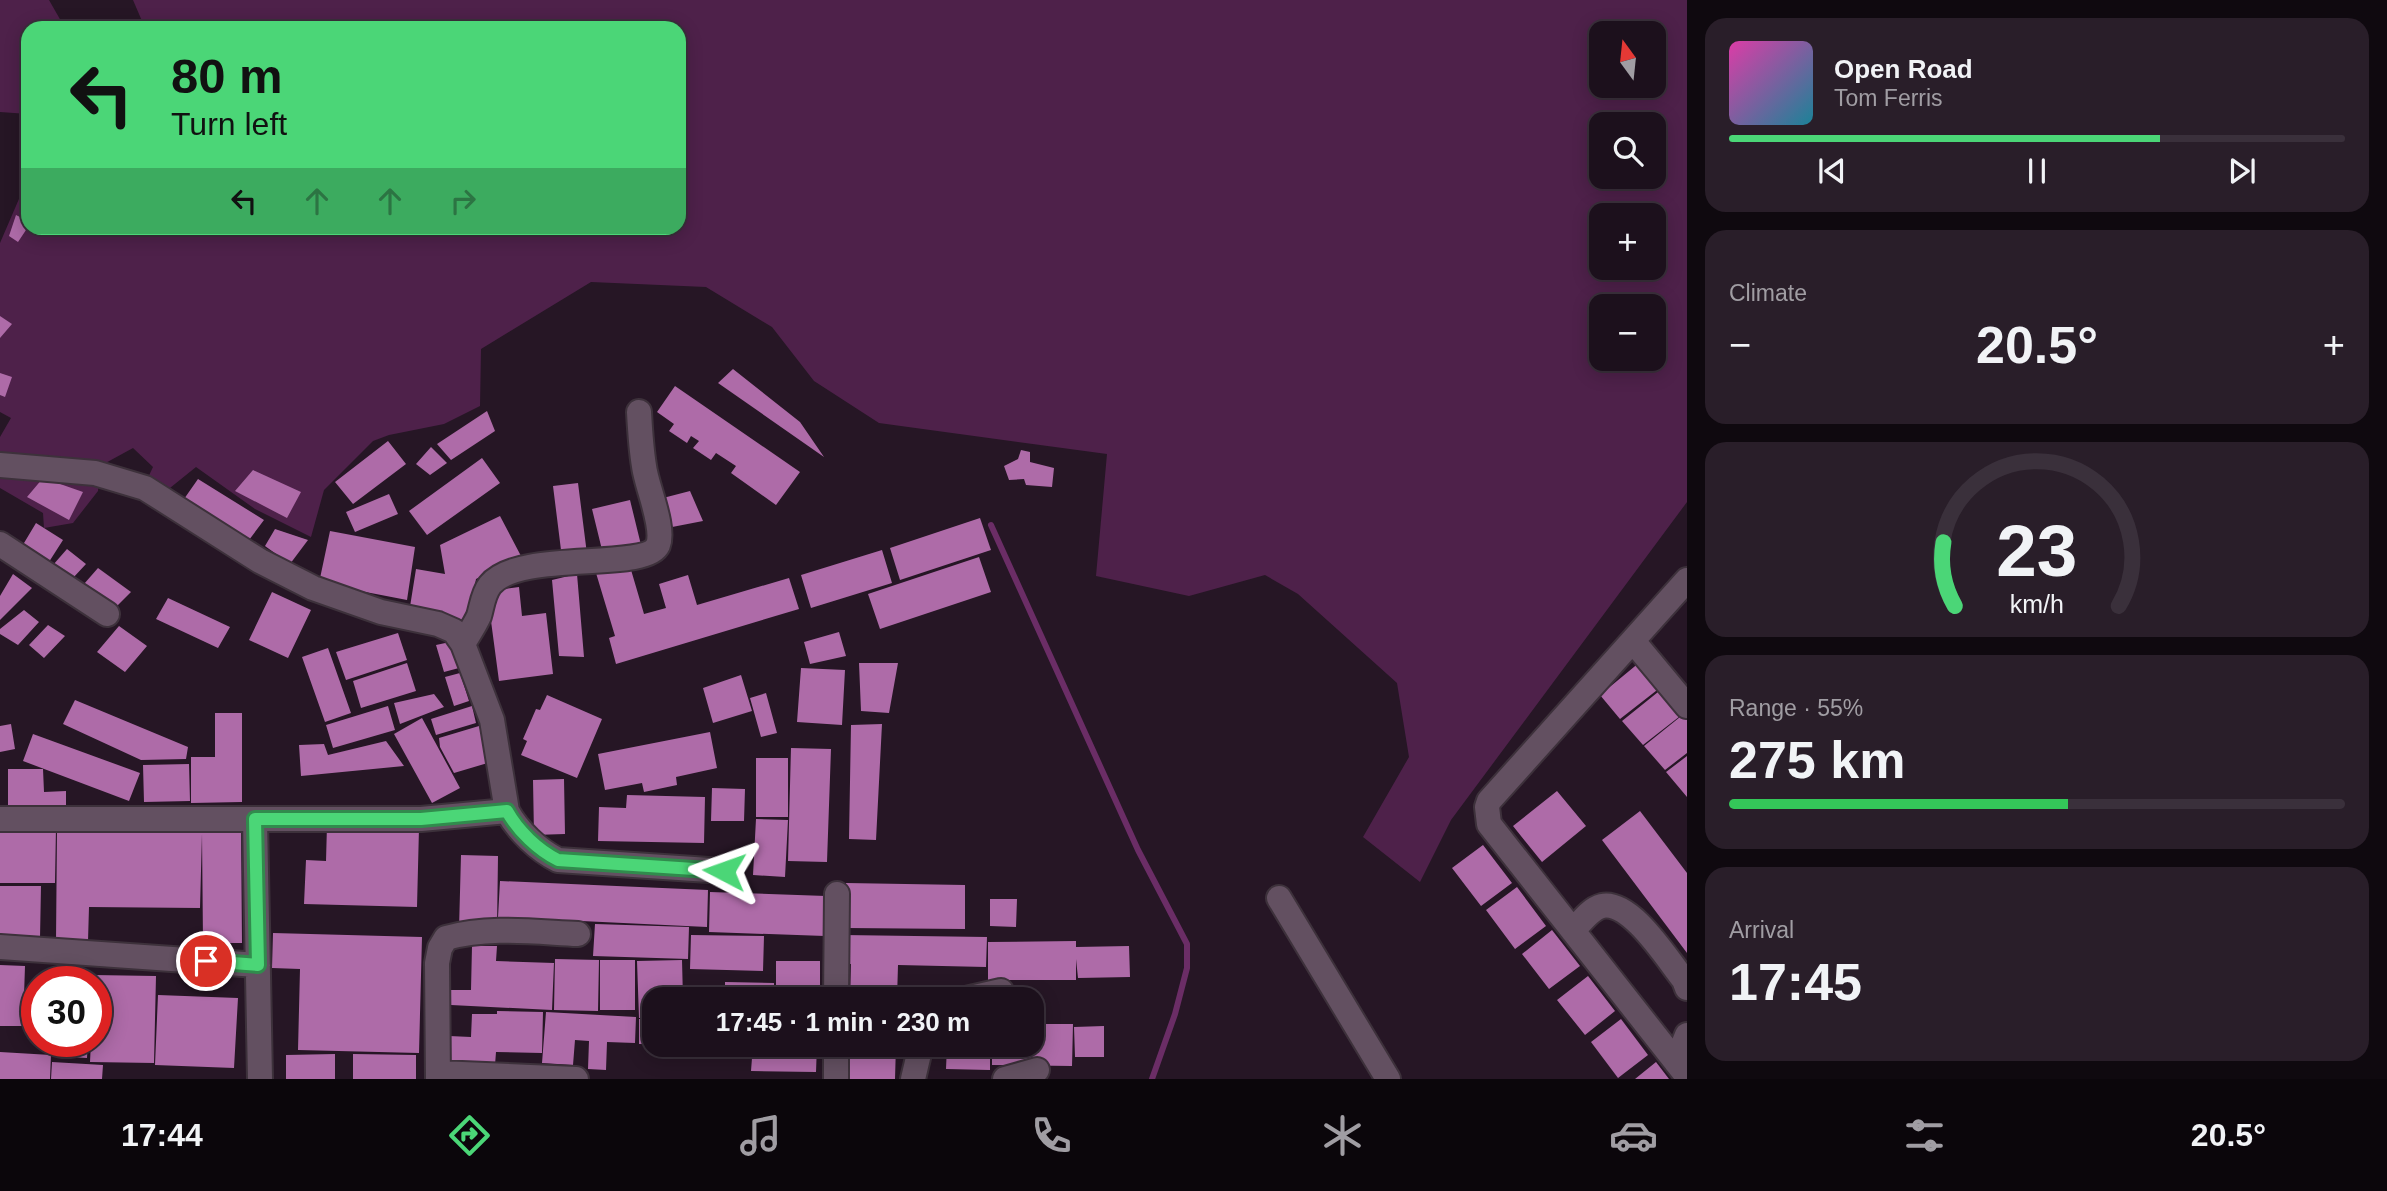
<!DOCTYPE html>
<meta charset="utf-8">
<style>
:root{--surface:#1c101c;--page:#291e29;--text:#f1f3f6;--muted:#a09da3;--line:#3a303b;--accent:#4bd677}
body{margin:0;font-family:Arial,sans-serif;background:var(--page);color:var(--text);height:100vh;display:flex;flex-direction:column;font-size:26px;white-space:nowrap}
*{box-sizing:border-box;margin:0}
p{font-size:23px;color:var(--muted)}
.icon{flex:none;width:38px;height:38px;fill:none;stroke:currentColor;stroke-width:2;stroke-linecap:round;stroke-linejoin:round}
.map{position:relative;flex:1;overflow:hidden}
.sheet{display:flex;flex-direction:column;gap:18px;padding:18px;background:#0f090f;width:700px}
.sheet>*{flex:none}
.hud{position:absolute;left:21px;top:21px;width:665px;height:214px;border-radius:21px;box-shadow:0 4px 18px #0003,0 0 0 2px var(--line);background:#4bd677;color:#111;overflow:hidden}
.needle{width:46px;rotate:345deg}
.buttons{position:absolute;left:1589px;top:21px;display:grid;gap:14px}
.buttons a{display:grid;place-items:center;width:77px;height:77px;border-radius:14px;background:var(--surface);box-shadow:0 4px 18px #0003,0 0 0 2px var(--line);font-size:35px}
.speed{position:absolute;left:21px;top:966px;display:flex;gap:14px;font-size:35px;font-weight:700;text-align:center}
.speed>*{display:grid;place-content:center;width:91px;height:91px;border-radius:50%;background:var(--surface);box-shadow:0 4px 18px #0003,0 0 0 2px var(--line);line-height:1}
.speed .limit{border:10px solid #d22;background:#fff;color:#111}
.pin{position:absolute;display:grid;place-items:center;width:60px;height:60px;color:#fff;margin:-30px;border:4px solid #fff;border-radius:50%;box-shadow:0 2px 7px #0007}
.me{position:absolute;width:77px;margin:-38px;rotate:274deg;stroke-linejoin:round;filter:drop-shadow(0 0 5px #0008)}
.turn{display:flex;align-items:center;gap:24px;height:147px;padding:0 35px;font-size:32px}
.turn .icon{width:91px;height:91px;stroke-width:2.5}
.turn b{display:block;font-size:49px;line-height:60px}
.lanes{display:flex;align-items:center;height:66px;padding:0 35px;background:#0003;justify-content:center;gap:35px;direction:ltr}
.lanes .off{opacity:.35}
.big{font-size:52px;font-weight:600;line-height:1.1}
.sheet .tile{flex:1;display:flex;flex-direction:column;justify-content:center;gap:10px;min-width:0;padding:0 24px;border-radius:21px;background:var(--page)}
.sheet .dial{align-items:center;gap:0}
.dial svg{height:182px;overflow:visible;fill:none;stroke:var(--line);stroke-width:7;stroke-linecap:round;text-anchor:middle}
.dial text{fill:var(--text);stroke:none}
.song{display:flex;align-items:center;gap:21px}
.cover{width:84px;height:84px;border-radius:10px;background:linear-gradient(135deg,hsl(320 70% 55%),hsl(190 70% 35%))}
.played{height:7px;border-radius:4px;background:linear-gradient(90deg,var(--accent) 70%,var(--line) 70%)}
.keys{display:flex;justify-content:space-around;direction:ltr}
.heat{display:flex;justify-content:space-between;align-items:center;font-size:38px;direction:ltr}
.charge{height:10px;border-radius:5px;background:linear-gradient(90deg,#34c759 55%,var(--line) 0)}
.trip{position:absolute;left:642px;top:987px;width:402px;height:70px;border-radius:21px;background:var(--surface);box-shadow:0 4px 18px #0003,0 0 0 2px var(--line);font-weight:600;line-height:70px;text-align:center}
.tab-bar{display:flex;height:112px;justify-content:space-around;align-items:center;background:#0b060b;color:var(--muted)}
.tab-bar .icon{width:49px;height:49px}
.tab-bar .selected{color:var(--accent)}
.tab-bar b{font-size:32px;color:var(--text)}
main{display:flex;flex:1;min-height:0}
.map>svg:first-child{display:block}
</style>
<main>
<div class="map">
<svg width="1687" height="1079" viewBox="0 0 1687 1079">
<rect width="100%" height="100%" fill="#261625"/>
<path fill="#4e214a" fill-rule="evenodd" d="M0,0H49L65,28H28V114L0,112Z
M133,0H1687V502L1451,820L1420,882L1363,837L1409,757L1397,683L1298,594L1265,575L1189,596L1096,576L1107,454L879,423L814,381L772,327L706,287L591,282L481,349L480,406L444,424L389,435L373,441L324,490L311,537L255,509L196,467L165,492L145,484L153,467L133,448L100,466L98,491L73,523L44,528L43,513L0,488V437L11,418L0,412V243L28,178V228H679V28H145ZM1601,33H1654V86H1601ZM1601,124H1654V177H1601ZM1601,215H1654V268H1601ZM1601,306H1654V359H1601Z"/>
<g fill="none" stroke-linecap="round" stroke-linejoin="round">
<path stroke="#6b2d66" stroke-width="6" d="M991,525L1138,850L1187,944V968L1175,1014L1152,1079"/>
</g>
<path fill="#ae6ba8" d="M16,215L28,221V227L18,242L9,236Z
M0,316L12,324L0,338Z
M733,369L800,422L824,457L718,383Z
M0,373L12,377L5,397L0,395Z
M675,386L800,472L776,505L731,473L736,466L716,453L711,460L693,448L699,441L691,436L687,443L669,431L674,424L657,412Z
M487,411L495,431L451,460L437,444Z
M388,441L406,464L353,504L335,482Z
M431,447L447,463L430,475L416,464Z
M1021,450L1030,452V462L1054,468L1052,487L1026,485L1024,479L1009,480L1004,466L1018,459Z
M482,458L500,483L427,535L409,511Z
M253,470L301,492L287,518L235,491Z
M43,478L83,492L69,520L27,497Z
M198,479L264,520L249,540L184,499Z
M578,483L587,554L562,558L553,486Z
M690,491L703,521L667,528L663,498Z
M389,494L398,514L355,532L346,512Z
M630,500L641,545L603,554L592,509Z
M500,516L521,556L476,579L468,622L409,613L416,569L445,574L440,545Z
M980,518L991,550L900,580L890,548Z
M36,523L63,540L47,565L21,548Z
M275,529L308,540L290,564L265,546Z
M330,531L415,547L407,600L319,583Z
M67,549L86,564L72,579L53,565Z
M882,550L892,583L811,608L801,575Z
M979,557L991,592L880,629L868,594Z
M629,563L644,614L666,608L659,584L688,575L697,605L789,578L799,609L616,664L609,638L615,636L596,573Z
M98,568L131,592L115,608L84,584Z
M13,574L32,588L0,620V596Z
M577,574L584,657L559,656L552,580Z
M519,587L522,616L546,613L553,674L499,681L487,591Z
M272,592L311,610L288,658L249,640Z
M168,598L230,627L218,648L156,619Z
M24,610L39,622L18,645L0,634V629Z
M48,625L65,636L44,658L29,645Z
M119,626L147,646L125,672L97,652Z
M839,632L846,656L810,664L804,642Z
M398,633L407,660L346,680L336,652Z
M450,642L459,668L444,672L436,645Z
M328,648L351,713L325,722L302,657Z
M1640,662L1661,687L1620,719L1600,695Z
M407,663L416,691L361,708L353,681Z
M859,663H898L889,713L861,711Z
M801,668L845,670L842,725L797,722Z
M460,673L469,701L454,706L445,677Z
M741,675L752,711L713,723L703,688Z
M1663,688L1684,713L1643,745L1622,721Z
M766,693L777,733L761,737L750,698Z
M434,694L444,707L400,724L394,703Z
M547,695L602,719L577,778L521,755L527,741L523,739L536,709L540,710Z
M75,700L188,747L186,759L141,760L63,724Z
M388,706L395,730L333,748L326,725Z
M472,706L476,723L436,735L431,719Z
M215,713H242V802L191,803V757H215Z
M1685,713L1687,716V753L1665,770L1644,746Z
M422,718L460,788L432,803L394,734Z
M11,724L15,749L0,752V726Z
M882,724L876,840L849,839L851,725Z
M479,726L491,762L454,773L440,747L439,738Z
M710,732L717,768L676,777L677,785L644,792L642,783L605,790L598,754Z
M33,734L140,773L129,801L23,761Z
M386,741L404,766L301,776L299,745L324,744L328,755Z
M791,748L831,749L827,862L788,861Z
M1687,756V797L1666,772Z
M756,758H788V817H756Z
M189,764L190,801L144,802L143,765Z
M8,769H43L44,792L66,791V815L8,816Z
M564,779L565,834L534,835L533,780Z
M712,788L745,789L744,821H711Z
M1557,791L1586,826L1542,862L1513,826Z
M627,795L705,797L704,843L598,841L599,807L626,808Z
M1640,811L1687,873V953L1602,840Z
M756,819L788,820L785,877L753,875Z
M327,825L419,828L417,907L304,904L306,860L326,861Z
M0,827H56L55,883H0Z
M57,829H241L242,943H203L202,834L200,908L89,907L88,941H56Z
M1483,845L1512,883L1481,906L1452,868Z
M461,855L498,856L497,929H459Z
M500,881L708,890L707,927L498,917Z
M846,883L965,885V929L846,928Z
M0,886H41L40,938H0Z
M1517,887L1546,926L1515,949L1486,910Z
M710,892L826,896L825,936L709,932Z
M990,899H1017L1016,927L990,926Z
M595,924L689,927L688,959L593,956Z
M1552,930L1580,966L1549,989L1522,954Z
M273,933L422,937L419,1053L298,1050L300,969L272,968Z
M691,935L764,936L763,971L690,969Z
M843,935L987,937L986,967L898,965L897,999H850L851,964H842Z
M1076,941V947L1129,946L1130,977L1078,978L1076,959V980H988V942Z
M472,946H497L496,961L554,963L552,1010L451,1005V990H471Z
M555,959L599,960L598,1011L554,1010Z
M600,960H635V1010H600Z
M682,960L683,999H654V1018H639L637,961Z
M776,961H820V999H776Z
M0,965L25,966L23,1026H0Z
M93,975L156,976L154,1063L90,1062L91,1041H96V982H93Z
M1588,976L1615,1011L1585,1035L1557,1000Z
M725,982L774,983V999H725Z
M158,995L238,998L234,1068L155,1065Z
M497,1011L543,1012L542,1053L496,1052L495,1065L448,1064L449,1036L471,1037L472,1014H497Z
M546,1012L636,1017L635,1043L607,1042L606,1070L588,1069L589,1041L575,1040L573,1065L542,1063Z
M639,1019H654V1044H639Z
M1621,1019L1648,1055L1618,1078L1591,1042Z
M1032,1024H1073L1072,1066L992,1065V1045H1032Z
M1104,1026V1057H1075L1074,1027Z
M52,1041H88L87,1058L52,1056Z
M684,1045H726V1055L684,1056Z
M728,1045H817L816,1072L751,1071L752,1058H728Z
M849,1045H896L895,1079H849Z
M947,1045H990V1070L946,1069Z
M0,1052L51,1055L50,1079H0Z
M335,1054V1079H286V1055Z
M353,1054L416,1055V1079H353Z
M52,1062L103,1065L102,1079H51Z
M1656,1062L1669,1079H1635Z"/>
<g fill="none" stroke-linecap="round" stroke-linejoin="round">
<defs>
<path id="minor" d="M0,465L95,473L145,488L260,561L313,588L381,612L438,624L454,631L463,644L492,720L507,811L421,819H255
M0,544L107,614
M1687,580L1489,801L1487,807L1489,824L1687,1076
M1633,641L1687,706
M463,644C468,635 475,625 479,616C482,606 483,594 490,585C519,549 646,572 658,545C665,527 646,485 644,466C641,448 640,430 639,412
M507,811C518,831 538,850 558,860L724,871
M0,819H255L260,1079
M1279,898L1388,1079
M1573,931C1581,922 1590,909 1602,906C1631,900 1667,959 1684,980L1687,988
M0,947L258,965
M836,999L837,894
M966,999L1001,991
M1676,1062L1687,1035
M438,1073L576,1079
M438,1079L437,963L440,948L446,938C489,926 534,932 578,934
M836,1079V1045
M913,1079L921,1045
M1005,1079L1037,1070"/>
</defs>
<use href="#minor" stroke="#3d313b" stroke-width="28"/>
<use href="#minor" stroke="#635061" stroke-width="24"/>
</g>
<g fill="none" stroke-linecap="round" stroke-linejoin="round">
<defs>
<path id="route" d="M206,961L258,965L255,819H421L507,811C518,831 538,850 558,860L724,871"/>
</defs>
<use href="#route" stroke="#318b4d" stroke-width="18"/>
<use href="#route" stroke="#4bd677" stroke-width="12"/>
</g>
</svg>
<div class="buttons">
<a><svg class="needle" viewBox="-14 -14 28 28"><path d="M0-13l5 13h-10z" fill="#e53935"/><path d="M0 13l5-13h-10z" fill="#a09da3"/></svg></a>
<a><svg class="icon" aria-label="search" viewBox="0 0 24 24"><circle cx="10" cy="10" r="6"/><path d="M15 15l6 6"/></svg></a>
<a>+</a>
<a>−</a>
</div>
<div class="speed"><div class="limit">30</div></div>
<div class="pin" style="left:206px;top:961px;background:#d93025"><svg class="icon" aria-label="arrive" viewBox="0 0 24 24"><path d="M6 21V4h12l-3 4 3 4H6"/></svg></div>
<svg class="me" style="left:724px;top:871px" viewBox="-20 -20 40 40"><path d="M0-17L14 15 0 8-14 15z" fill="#4bd677" stroke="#fff" stroke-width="4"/></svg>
<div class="trip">17:45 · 1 min · 230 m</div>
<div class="hud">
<div class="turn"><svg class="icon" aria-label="left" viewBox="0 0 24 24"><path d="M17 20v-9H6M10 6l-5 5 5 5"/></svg><div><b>80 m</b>Turn left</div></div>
<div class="lanes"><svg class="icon" aria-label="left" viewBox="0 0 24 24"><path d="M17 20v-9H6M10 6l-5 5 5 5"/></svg><svg class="icon off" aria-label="ahead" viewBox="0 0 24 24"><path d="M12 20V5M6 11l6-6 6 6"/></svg><svg class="icon off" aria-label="ahead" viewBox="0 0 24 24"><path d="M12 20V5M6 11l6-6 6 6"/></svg><svg class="icon off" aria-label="right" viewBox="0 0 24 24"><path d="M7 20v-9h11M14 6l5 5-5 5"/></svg></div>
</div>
</div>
<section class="sheet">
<div class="tile">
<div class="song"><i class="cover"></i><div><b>Open Road</b><p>Tom Ferris</p></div></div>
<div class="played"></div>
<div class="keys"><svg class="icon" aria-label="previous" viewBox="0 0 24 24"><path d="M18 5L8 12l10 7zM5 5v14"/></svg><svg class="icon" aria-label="pause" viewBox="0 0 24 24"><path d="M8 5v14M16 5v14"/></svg><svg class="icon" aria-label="next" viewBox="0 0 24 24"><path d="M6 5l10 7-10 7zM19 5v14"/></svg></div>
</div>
<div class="tile"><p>Climate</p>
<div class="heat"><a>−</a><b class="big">20.5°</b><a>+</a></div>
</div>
<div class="tile dial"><svg viewBox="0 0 100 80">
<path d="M14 69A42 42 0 1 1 86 69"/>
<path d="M14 69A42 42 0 0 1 9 41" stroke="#4bd677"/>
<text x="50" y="56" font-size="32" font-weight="700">23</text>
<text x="50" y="72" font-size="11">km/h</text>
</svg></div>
<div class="tile"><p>Range · 55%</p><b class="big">275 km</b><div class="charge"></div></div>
<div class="tile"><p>Arrival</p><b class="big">17:45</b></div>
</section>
</main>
<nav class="tab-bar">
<b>17:44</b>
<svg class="icon selected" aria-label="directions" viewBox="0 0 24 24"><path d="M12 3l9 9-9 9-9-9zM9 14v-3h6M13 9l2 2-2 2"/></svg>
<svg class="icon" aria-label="music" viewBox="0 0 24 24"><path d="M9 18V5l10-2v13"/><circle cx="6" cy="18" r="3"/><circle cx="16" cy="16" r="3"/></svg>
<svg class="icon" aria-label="phone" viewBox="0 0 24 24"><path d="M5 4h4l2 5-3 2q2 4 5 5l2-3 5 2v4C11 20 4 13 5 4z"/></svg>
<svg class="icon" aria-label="climate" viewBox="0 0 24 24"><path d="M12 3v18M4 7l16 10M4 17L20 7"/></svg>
<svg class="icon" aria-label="car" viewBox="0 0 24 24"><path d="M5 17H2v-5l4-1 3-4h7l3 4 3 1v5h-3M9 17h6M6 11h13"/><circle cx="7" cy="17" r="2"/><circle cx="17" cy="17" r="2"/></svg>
<svg class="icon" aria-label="filters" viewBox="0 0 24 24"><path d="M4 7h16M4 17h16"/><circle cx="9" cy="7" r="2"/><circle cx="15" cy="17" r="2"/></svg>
<b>20.5°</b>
</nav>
